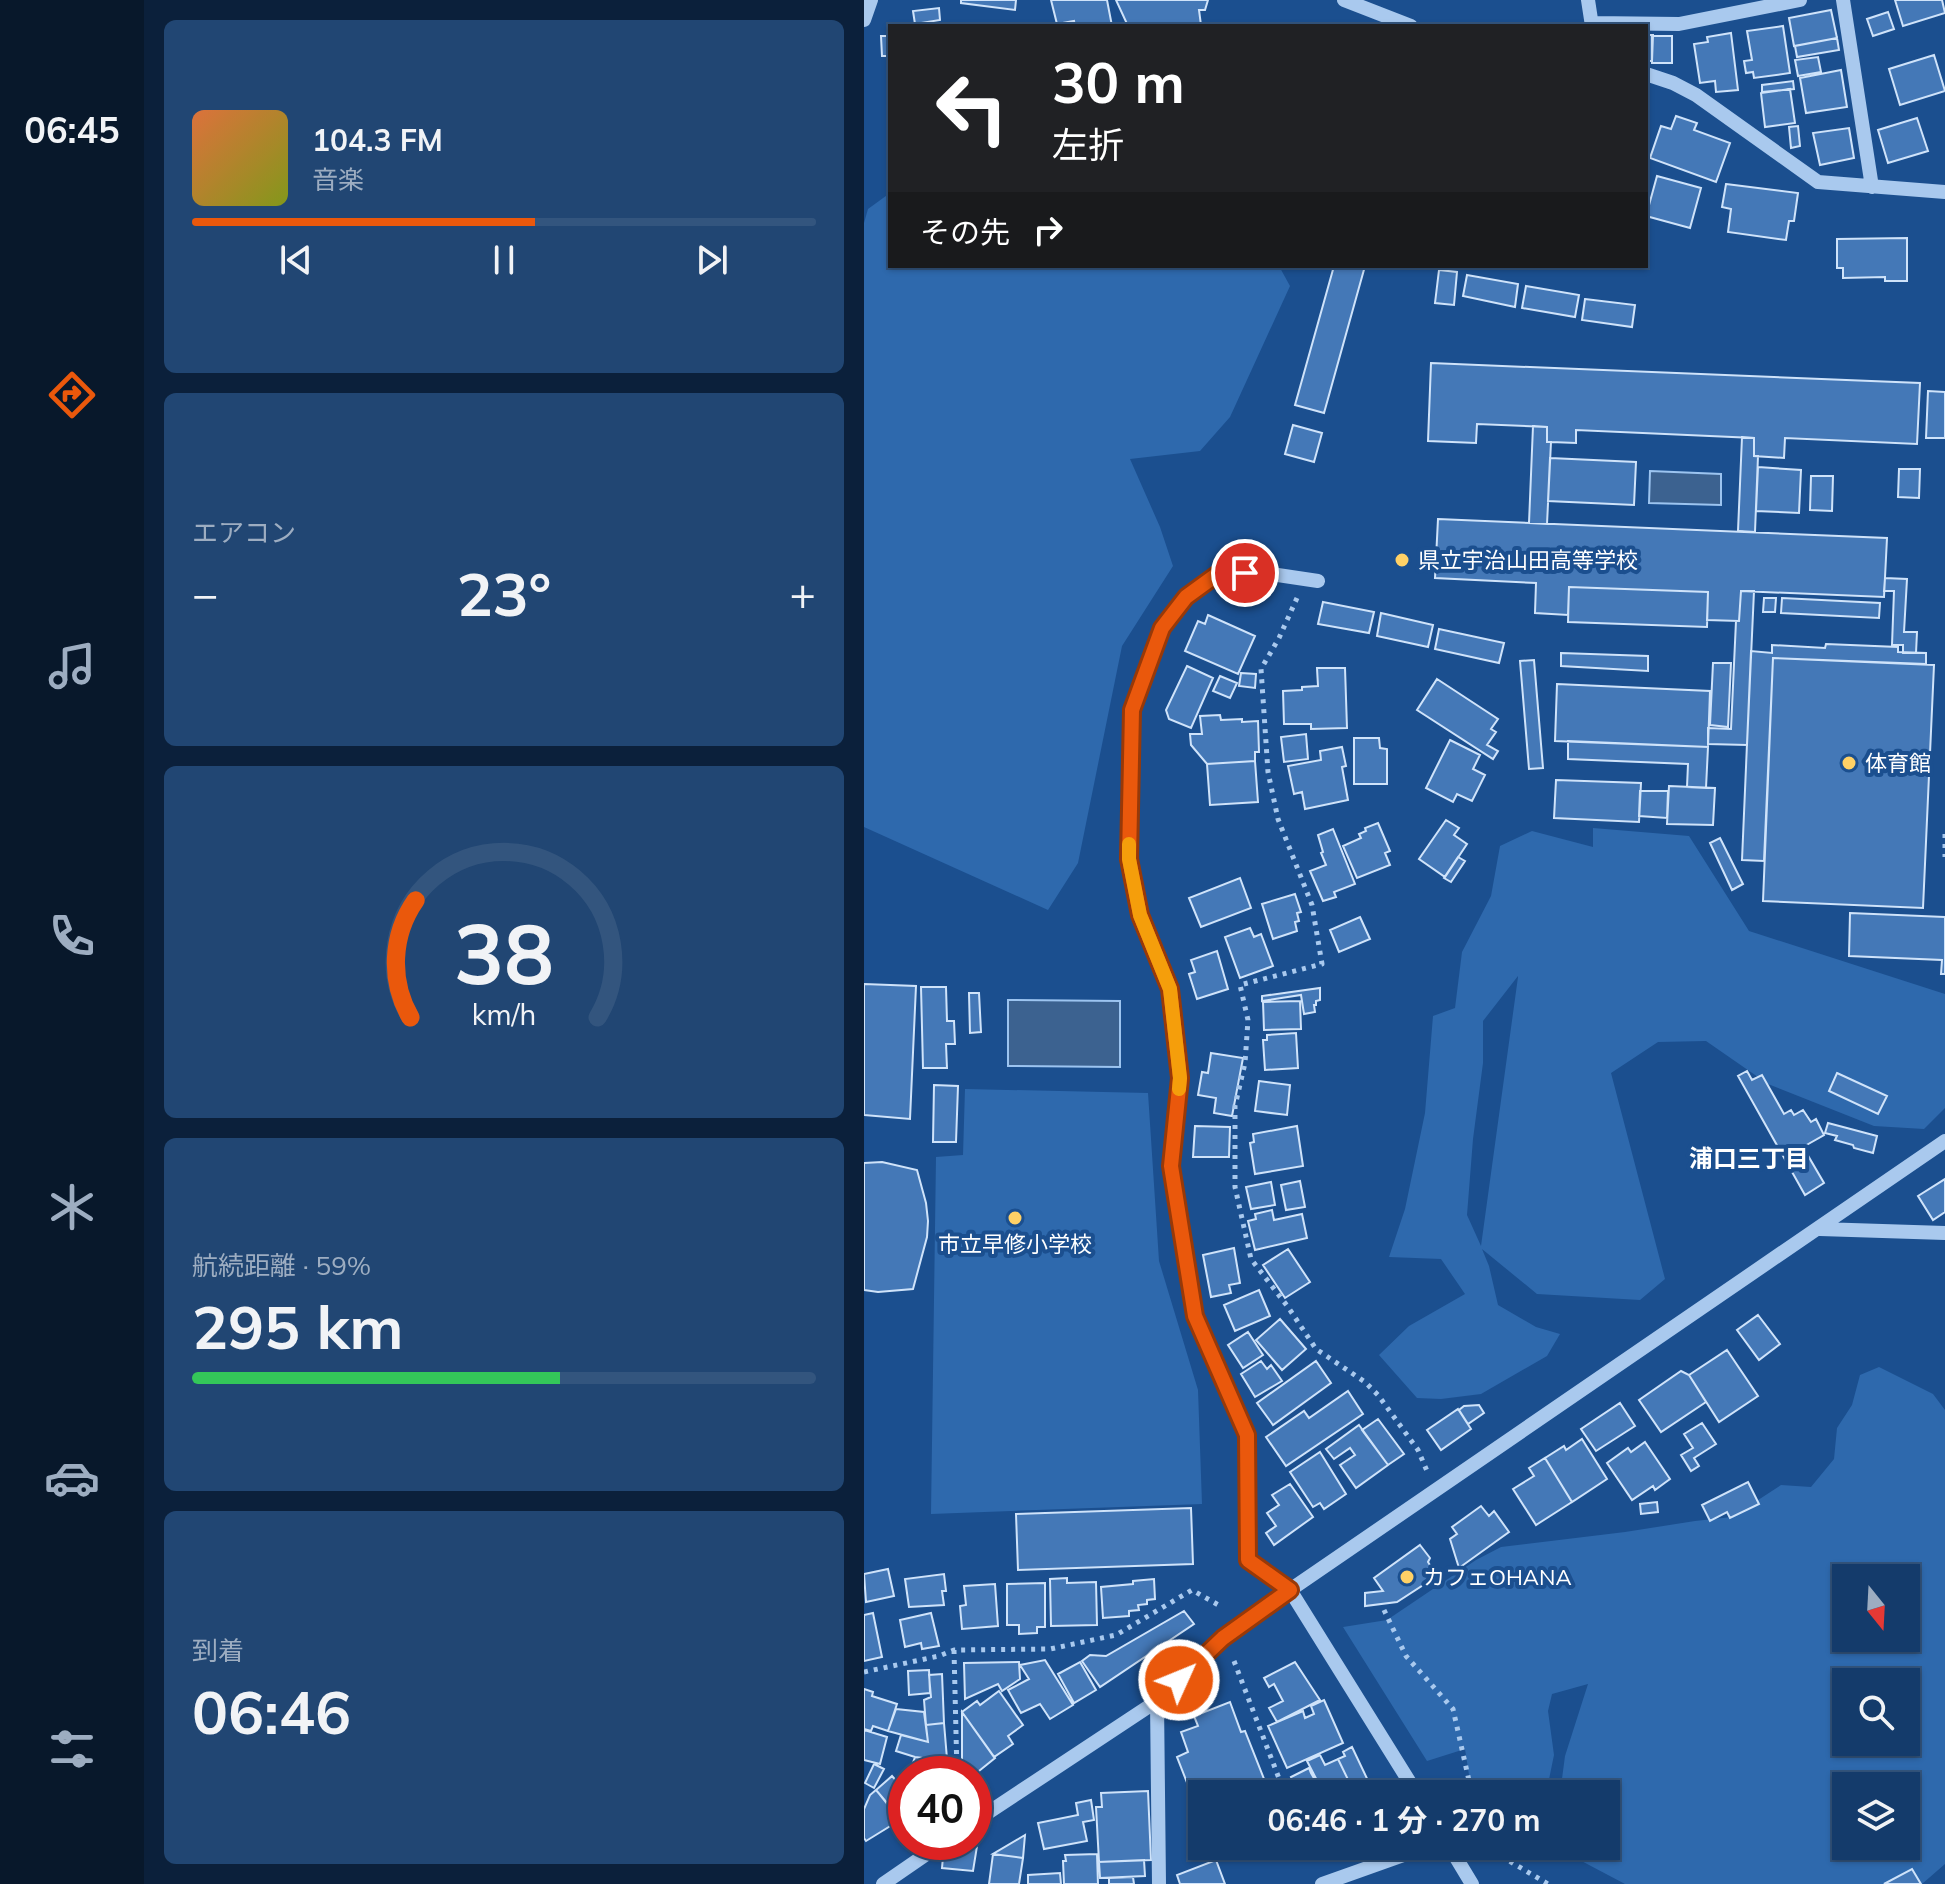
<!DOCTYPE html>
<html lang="ja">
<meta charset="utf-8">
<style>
:root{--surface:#143b6b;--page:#214673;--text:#f1f3f6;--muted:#9dadc1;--line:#33557e;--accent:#ea580c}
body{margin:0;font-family:Mulish,"Noto Sans JP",sans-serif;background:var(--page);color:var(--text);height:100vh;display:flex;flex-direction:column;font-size:30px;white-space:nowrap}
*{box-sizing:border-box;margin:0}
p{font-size:26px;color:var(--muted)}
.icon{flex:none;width:44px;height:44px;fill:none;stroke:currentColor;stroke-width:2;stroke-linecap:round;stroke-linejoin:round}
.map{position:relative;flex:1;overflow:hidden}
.side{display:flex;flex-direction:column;gap:20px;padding:20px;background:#0b203b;width:720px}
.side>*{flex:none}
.guide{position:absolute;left:24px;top:24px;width:760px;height:244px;border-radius:0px;box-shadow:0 2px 6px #0004,0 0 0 2px var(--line);background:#202124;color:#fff;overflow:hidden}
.needle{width:52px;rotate:162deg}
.tools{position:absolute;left:968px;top:1564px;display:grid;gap:16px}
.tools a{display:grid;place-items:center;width:88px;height:88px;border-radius:0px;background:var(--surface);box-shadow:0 2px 6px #0004,0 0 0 2px var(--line);font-size:40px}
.speed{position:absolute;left:24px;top:1756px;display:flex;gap:16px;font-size:40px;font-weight:700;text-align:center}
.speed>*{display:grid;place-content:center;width:104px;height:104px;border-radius:50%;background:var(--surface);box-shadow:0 2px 6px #0004,0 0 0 2px var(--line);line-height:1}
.speed .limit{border:12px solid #d22;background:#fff;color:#111}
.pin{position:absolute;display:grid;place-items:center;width:68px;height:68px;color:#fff;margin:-34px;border:4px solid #fff;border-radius:50%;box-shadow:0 2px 8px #0007}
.me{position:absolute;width:88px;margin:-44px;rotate:46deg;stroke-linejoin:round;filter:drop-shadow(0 0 6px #0008)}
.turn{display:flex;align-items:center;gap:28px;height:168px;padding:0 32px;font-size:36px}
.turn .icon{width:104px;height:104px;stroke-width:2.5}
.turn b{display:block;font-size:56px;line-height:68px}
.then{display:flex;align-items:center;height:76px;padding:0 32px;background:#0003;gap:16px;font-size:30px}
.big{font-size:60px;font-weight:700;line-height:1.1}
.side .widget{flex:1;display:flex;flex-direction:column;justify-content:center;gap:12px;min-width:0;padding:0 28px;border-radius:12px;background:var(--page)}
.side .dial{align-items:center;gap:0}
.dial svg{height:208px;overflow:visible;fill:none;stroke:var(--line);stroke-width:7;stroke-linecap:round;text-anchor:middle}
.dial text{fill:var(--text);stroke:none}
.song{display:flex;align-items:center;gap:24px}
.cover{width:96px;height:96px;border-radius:12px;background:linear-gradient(135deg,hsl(20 70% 55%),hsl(70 70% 35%))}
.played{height:8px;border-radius:4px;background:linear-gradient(90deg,var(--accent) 55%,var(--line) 55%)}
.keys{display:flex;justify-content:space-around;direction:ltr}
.heat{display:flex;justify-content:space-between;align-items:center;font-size:44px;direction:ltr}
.charge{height:12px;border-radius:6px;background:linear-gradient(90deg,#34c759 59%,var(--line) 0)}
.trip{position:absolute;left:324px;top:1780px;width:432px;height:80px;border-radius:0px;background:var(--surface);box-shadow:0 2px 6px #0004,0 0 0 2px var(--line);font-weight:700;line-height:80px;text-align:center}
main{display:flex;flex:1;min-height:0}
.tabs{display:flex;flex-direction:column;width:144px;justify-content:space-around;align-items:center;background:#08182b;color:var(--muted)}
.tabs .icon{width:56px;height:56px}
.tabs .on{color:var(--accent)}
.tabs b{font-size:36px;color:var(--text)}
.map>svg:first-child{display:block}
</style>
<main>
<nav class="tabs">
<b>06:45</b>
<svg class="icon on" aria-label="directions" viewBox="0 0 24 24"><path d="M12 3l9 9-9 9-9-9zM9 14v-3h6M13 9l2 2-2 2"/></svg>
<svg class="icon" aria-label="music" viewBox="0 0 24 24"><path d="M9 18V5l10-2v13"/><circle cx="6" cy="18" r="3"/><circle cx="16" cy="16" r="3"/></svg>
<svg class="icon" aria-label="phone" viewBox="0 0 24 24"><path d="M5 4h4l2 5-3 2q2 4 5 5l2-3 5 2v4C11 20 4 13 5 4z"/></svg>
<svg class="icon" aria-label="climate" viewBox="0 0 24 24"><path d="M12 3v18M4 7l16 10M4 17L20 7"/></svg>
<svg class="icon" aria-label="car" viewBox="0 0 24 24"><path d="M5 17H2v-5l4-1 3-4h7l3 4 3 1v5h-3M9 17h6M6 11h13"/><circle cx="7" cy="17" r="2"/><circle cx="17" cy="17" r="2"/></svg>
<svg class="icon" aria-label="filters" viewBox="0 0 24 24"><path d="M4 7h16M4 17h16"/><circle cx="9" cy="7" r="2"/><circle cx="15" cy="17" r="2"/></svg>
</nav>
<section class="side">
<div class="widget">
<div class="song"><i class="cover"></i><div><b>104.3 FM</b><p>音楽</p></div></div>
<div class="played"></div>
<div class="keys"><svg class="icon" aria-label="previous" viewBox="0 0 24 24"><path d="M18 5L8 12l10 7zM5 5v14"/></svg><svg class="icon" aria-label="pause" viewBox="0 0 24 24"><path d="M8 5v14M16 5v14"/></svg><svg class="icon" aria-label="next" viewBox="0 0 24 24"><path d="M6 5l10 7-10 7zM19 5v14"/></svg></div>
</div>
<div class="widget"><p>エアコン</p>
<div class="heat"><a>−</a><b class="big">23°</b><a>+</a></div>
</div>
<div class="widget dial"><svg viewBox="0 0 100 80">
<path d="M14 69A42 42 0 1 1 86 69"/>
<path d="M14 69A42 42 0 0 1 16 24" stroke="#ea580c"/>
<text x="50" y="56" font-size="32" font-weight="700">38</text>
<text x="50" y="72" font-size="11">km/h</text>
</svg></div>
<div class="widget"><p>航続距離 · 59%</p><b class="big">295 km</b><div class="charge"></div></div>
<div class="widget"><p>到着</p><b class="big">06:46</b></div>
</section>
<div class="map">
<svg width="1081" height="1884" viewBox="0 0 1081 1884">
<rect width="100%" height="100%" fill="#1b4f8f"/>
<path fill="#2e69ad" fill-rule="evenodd" d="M26,193V266H415L426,286L366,417L336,451L266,459L296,527L309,566L258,646L214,863L184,910L0,827V223L4,209Z
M729,828L825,836L885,931L1081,994V1108L1060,1129L1010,1126L904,1084L842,1041L794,1042L747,1073L801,1279L776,1300L673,1294L618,1249L625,1266L634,1305L672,1327L696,1334L683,1356L617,1394L577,1399L553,1398L515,1355L545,1326L601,1294L577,1259L525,1257L541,1209L561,1113L569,1016L591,1008L598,952L627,896L636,846L668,831L729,847ZM654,976V977L617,1246L603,1215L609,1139L619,1063V1021Z
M101,1089L284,1093L295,1261L334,1390L338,1504L67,1514L72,1157L99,1155Z
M1015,1367L1069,1394L1081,1410V1864L1058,1884H761L708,1856L704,1846H742V1794H696L701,1756L724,1684L688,1694L684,1711L690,1755L682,1794H608L601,1749L563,1761L479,1627L523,1620L612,1560L637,1547L761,1532L831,1521L868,1517L917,1485L947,1487L970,1459L973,1428L988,1405L996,1375ZM982,1578H1042V1638H982ZM982,1682H1042V1742H982ZM982,1786H1042V1846H982Z"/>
<path fill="#3c6290" stroke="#9cc4f0" stroke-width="2" d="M786,471L857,474V505L785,503Z
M144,1000L256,1001V1067L144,1066Z"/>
<path fill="#4478b7" stroke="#cfe3fa" stroke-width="2" d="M97,0H152L151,10L97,3Z
M187,0H243L248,26H211L210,21L193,24Z
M252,0H344L341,10H335L337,25L328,26H264Z
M1031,0H1078L1081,13L1039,26Z
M75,8L76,20L51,24L49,11Z
M967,10L973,38L930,46L925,18Z
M1024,12L1030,29L1009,36L1003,19Z
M919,26L926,73L890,78L889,72L882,73L880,61L888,60L883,31Z
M867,33L874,90L852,92L851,81L836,83L830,44L844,42L843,37Z
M782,35H789L788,61H782Z
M17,36H26V56H18Z
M788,36H808V63H788Z
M973,38L975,50L933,57L931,46Z
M1070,55L1081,91L1036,105L1025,69Z
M954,57L957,72L934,76L931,60Z
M977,70L983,107L942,113L936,78Z
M929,81L930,89L898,92V85Z
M926,89L931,123L901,127L897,93Z
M812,116L833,123L830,130L866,143L852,182L786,158L797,126L807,129Z
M1053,118L1064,151L1024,163L1014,130Z
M934,126L936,146L927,148L925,127Z
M985,128L990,158L956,165L949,133Z
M793,176L837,188L826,228L782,216Z
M862,184L934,193L930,221H925L922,240L864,232L867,209L858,207Z
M1043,238V281H1021V277L979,278V268H973V239Z
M470,266H501L460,413L431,405Z
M575,270L593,272L590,305L571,303Z
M603,275L654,284L651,307L599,296Z
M662,286L715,295L711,317L658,308Z
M721,299L771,305L768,327L718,320Z
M567,363L1056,383L1053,444L921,438L920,458L890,456V438L712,430V443L687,442H683V427L613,424L612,443L564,441Z
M1064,391L1081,392V438H1062Z
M429,425L458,433L450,462L421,454Z
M669,426L683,427V442H687L683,524L665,523Z
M878,437L890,438V456H894L891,532L874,531Z
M686,458L772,462L770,505L684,501Z
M894,467L937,470L935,513L892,511Z
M1035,469H1056L1055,498L1034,497Z
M947,476H969L968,511L946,510Z
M574,519L1023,538L1020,597L877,591L875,621L843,620L844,592L705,587L704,615L671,613L672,583L571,578Z
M1021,578L1043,579L1040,632H1053L1052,653H1039V645H1028L1030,591H1020Z
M705,587L844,592L843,627L704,622Z
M877,591H890L883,745L844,744V728L867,729L872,621H875Z
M900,598H912L911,612H899Z
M918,598L1016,603L1015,618L917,613Z
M459,602L510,612L505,633L454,624Z
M517,613L569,625L564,647L513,636Z
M344,615L391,636L374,674L321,651L334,621L341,624Z
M575,629L640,643L635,663L571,649Z
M962,644L1034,647V652L1062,653V664L909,658L900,861L878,860L887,651L908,653V645L961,648Z
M697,653L784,656V671L697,666Z
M909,658L1070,665L1059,908L899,901Z
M670,660L679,768L665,769L656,661Z
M849,663H867L864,727L846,725Z
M323,666L349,678L327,728L305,719L302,710Z
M453,668H481L483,728L447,729V724H420L419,691L438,690V687L454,686Z
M377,673L392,674L391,688L375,686Z
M356,676L373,683L366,698L349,691Z
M573,679L634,719L627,729L632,732L623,745L634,751L629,759L553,710Z
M693,684L846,691L844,747L691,741Z
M356,715L357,720L378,719V722L394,721L395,752H391V761L343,764L327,745L326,734H338L336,716Z
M442,734L444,759L420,762L417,737Z
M490,738H515L516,748L523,749V784H490Z
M586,740L616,755L609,769L621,775L608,801L593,794L589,802L562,788Z
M704,741L844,747L842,788L823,787L824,764L704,759Z
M478,747L482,766L478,767L484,800L441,809L438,792L430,794L424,766L457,760L456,751Z
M391,761L394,802L346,805L343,764Z
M692,780L777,783L775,822L690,818Z
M805,786L851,788L849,825L803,824Z
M776,791H804L803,818L775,816Z
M582,820L595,828L590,835L603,844L581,877L555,859Z
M514,823L526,851L521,853L526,865L493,878L479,846L497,838L495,834L502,831L501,828Z
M469,829L491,884L470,892L472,897L459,901L446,871L462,865L457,853L459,852L454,835Z
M856,838L879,884L868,890L846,843Z
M594,857L601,861L587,882L580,878Z
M376,878L387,908L337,927L325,898Z
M431,894L437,912L433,913L435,921L431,922L433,931L409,939L398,904Z
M986,913L1081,917V974H1077L1078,960L985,956Z
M496,917L506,939L475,952L466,930Z
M386,928L390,937L397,934L409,966L376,978L361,937Z
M353,951L364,989L333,999L325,974L331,972L327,960Z
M0,984L52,986L46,1119L0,1115Z
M57,987H82L83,1021H90L91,1044H82L83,1068H59Z
M456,988V1000L452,1001V1005H450L451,1012L440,1014L437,995L398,1001V996Z
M105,993H115L117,1032L106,1033Z
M436,1001L437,1029L400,1030L399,1002Z
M432,1033L434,1068L401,1070L399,1040H403V1035Z
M347,1053L379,1058L368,1116L350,1113L352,1098L334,1095L338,1072L344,1073Z
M883,1071L888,1080L898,1075L920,1114L927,1110L930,1115L939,1110L947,1122L952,1119L960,1135L939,1147L960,1183L941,1195L874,1076Z
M973,1073L1023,1096L1014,1114L965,1091Z
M395,1081L426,1085L423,1115L391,1111Z
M70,1085L94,1086L92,1142H69Z
M964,1123L1013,1136L1009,1153L990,1148L989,1145L971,1140L973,1136L961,1133Z
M331,1126L366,1127L365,1157H329Z
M433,1126L439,1166L391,1174L386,1143L390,1142L389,1134Z
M18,1162L53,1170L62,1203L64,1221L63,1237L49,1289L14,1292L0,1290V1163Z
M1081,1179V1212L1069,1220L1054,1196Z
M436,1181L441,1207L422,1210L417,1185Z
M407,1182L411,1205L387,1209L382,1187Z
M408,1210L410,1220L438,1214L443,1238L391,1250L384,1221L392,1219L391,1214Z
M370,1248L376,1283L365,1285L367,1293L347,1297L339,1255Z
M424,1249L446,1282L421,1298L399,1265Z
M395,1290L406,1316L371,1331L360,1305Z
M894,1315L916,1344L895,1360L873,1330Z
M416,1319L442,1349L418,1370L392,1340Z
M384,1332L399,1355L379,1368L364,1345Z
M863,1350L894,1396L855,1422L825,1375Z
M397,1361L403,1369L407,1365L418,1381L391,1397L377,1374Z
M452,1361L467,1383L409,1425L393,1403Z
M817,1371L825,1375L842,1402L797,1432L775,1400Z
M484,1391L499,1414L422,1466L402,1437L440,1411L445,1418Z
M756,1403L771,1426L732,1451L717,1429Z
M615,1405L620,1413L604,1424L595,1410L600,1406Z
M594,1409L607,1429L577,1450L563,1430Z
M514,1419L540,1454L524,1465L498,1430Z
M838,1423L852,1444L830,1458L835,1466L827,1471L817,1455L829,1448L820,1434Z
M495,1425L524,1465L492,1488L476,1465L491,1455L486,1448L470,1459L462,1449Z
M718,1439L743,1479L708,1502L681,1458L700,1446L702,1450Z
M781,1442L806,1479L791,1490L789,1486L768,1500L743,1463L764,1448L767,1452Z
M456,1452L482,1494L460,1509L456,1503L449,1507L426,1472Z
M681,1458L708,1502L672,1525L649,1489L670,1476L665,1468Z
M884,1482L895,1504L866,1518L863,1512L846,1521L838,1505Z
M426,1484L449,1517L410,1545L402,1533L412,1526L403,1513L415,1505L408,1495Z
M793,1502L794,1512L777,1514L776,1504Z
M617,1506L625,1516L630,1511L645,1532L595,1568L586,1539L593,1534L588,1527Z
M327,1508L329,1564L154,1570L152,1514Z
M556,1545L566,1558L564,1562L569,1570L570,1578L533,1602L501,1606V1593L519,1591L510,1578Z
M24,1569L30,1596L2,1602L0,1574Z
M80,1574L82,1591H78L80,1605L45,1607L41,1579Z
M203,1578V1583L232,1582L233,1625L187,1626L186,1579Z
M290,1579L291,1599L283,1600V1604L274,1605L275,1610L265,1611V1616L239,1618L237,1587L269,1584V1581Z
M181,1583V1627H173V1633L155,1634V1625H143V1584Z
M131,1584L134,1626L98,1629L96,1606L102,1605L100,1586Z
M320,1611L330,1624L236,1687L218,1661L226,1655L242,1656Z
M9,1613L18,1657L0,1661V1615Z
M67,1613L75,1646L58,1649L57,1643L41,1647L36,1620Z
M181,1660L209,1705L186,1719L176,1704L157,1713L144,1690L165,1679L156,1665Z
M155,1662L156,1679L138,1691L134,1684L101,1699L100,1663Z
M216,1662L232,1690L210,1703L194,1674Z
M431,1662L456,1700L413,1722L405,1708L419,1701L410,1684L405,1687L400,1678Z
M65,1670L66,1693L45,1695L44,1671Z
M78,1674L80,1723L62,1725L60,1700L67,1697L65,1675Z
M0,1689L9,1692L8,1696L33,1704L24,1731L9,1726L7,1731L0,1729Z
M135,1691L159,1725L144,1736L149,1744L130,1757L98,1712L113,1701L116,1705Z
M460,1700L479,1743L423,1768L404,1726L439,1711L441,1718L450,1714L447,1706Z
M366,1702L377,1732L381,1731L406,1794H338V1821L313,1757L324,1752L317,1732L334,1726L330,1716Z
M32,1709L60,1712L64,1742L24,1731Z
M98,1712L131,1758L110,1775L103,1774L98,1766Z
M80,1723L83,1759L76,1760L51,1757L32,1751L37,1735L64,1742L62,1725Z
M0,1730L23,1737L16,1764L0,1760Z
M488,1747L508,1789L497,1794H491L474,1759L481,1756L479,1752Z
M456,1755L461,1765L474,1759L491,1794H460L443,1761Z
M51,1757L76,1760L73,1770L82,1774H53L46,1771Z
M10,1764L20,1769L10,1788L1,1783Z
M445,1768L447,1773L459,1794H433L428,1784L430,1783L427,1777Z
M28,1776L42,1792V1811L34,1816L12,1790Z
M12,1790L36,1820L2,1841L0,1838V1809L6,1795Z
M284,1791L287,1860L235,1862L232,1807H238L237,1793Z
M227,1800L230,1820L219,1822L223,1841L180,1849L174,1823L214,1815L212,1803Z
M161,1835L159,1858L129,1854Z
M110,1840H114L109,1871L78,1868L79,1857L84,1850L97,1852L98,1842H110Z
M129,1854L159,1858L155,1884H125Z
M233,1854L234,1884H200L199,1861H202L201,1855Z
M280,1860L281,1876L236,1878L235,1862Z
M352,1860L361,1884H316L313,1875Z
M1048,1869L1057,1884H1020Z
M196,1873L197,1884H164V1875Z
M269,1877L270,1884H245V1878Z"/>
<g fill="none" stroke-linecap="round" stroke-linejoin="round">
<path stroke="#a9c9ee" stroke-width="5" stroke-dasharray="4 6" stroke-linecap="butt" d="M433,598L415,638L397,669L404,772L414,819L448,905L458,964L376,985L384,1020L381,1063L371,1106V1187L387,1259L424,1307L452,1349L501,1382L514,1395L554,1450L563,1471
M1081,834V857
M520,1610L542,1656L589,1709L608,1794
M90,1650L93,1774
M370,1661L421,1794
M0,1672L75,1656L90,1650L186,1649L252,1635L328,1590L358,1607
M442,1846L449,1864
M620,1846L684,1884"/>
<path stroke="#a9c9ee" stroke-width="14" d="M480,0L547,26
M724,0L728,26
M979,0L1008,187
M0,20L7,0
M728,23L815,24L936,0
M782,74L809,83L832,95L954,182L1081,192
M454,581L407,574L355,573L322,597L298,628L268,710L265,859L276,915L306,989L316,1078L307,1166L331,1316L383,1435L384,1560L426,1590L553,1794
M956,1229L1081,1233
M293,1701L295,1884
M110,1822L293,1701L359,1638L426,1590L1081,1141
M585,1846L608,1884
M19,1884L80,1842
M458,1884L565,1846"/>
</g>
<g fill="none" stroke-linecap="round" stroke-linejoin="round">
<defs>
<path id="route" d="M315,1680L359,1638L426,1590L384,1560L383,1435L331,1316L307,1166L316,1078L306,989L276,915L265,859L268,710L298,628L322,597L355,573H381"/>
</defs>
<use href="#route" stroke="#983908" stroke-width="20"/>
<use href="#route" stroke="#ea580c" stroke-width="14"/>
<path stroke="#f59e0b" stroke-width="14" d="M265,844V859L276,915L306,989L316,1078L315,1089"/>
</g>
<g fill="#ffd166" stroke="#1b4f8f" stroke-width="3">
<circle cx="538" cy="560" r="8"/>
<circle cx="985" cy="763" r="8"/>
<circle cx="151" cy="1218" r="8"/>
<circle cx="543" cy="1577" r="8"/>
</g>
<g text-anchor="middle" stroke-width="8" stroke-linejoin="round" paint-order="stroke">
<g font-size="22" fill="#fff" stroke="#1b4f8f" text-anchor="start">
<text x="554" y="568">県立宇治山田高等学校</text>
<text x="1001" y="771">体育館</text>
<text x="151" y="1252" text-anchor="middle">市立早修小学校</text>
<text x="559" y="1585">カフェOHANA</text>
</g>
<g font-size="24" font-weight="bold" fill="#fff" stroke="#1b4f8f">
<text x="885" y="1167">浦口三丁目</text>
</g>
</g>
</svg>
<div class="tools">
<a><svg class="needle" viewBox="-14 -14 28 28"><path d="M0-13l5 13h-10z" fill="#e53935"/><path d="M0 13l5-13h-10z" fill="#9dadc1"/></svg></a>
<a><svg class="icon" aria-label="search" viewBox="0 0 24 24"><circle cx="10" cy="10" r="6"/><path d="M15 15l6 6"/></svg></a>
<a><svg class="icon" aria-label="layers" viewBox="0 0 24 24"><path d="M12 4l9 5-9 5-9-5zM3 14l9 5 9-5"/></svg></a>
</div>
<div class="speed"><div class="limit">40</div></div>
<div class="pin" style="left:381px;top:573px;background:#d93025"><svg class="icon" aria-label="arrive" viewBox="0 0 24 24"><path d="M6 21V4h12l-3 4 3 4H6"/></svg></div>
<svg class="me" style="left:315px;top:1680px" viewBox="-20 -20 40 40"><circle r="17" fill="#ea580c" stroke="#fff" stroke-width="3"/><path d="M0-11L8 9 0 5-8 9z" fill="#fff"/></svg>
<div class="trip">06:46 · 1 分 · 270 m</div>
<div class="guide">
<div class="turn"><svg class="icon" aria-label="left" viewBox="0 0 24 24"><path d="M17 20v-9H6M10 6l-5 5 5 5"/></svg><div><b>30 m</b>左折</div></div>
<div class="then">その先<svg class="icon" aria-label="right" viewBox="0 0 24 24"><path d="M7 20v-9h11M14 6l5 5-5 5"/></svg></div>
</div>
</div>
</main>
